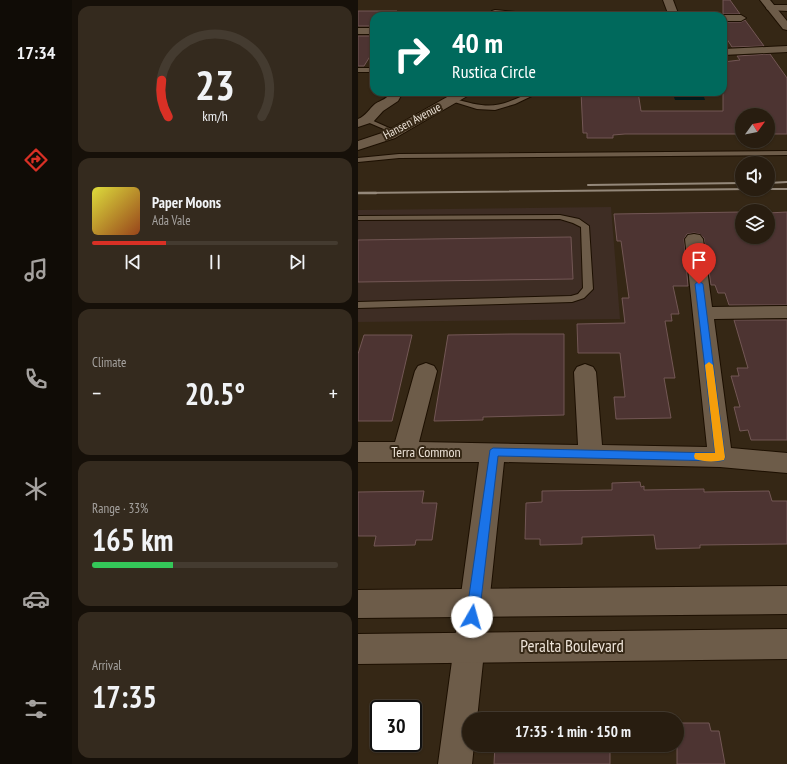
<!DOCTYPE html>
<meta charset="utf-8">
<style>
:root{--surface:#281d10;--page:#342a1e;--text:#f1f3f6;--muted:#a5a29f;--line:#443b30;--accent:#d93025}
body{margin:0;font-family:"PT Sans Narrow",sans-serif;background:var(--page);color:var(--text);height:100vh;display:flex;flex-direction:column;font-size:15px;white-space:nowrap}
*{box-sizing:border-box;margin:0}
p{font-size:13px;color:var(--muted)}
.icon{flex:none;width:22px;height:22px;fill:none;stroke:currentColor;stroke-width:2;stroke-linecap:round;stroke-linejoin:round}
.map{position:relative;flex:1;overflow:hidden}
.drawer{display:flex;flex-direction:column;gap:6px;padding:6px;background:#161009;width:286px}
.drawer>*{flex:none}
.top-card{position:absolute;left:12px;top:12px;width:357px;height:84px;border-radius:12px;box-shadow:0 1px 3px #0004,0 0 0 1px var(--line);background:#00695c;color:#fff;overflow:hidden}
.needle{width:26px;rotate:57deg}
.controls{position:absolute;left:377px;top:108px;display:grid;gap:8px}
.controls a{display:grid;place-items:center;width:40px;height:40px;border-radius:50%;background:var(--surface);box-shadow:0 1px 3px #0004,0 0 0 1px var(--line);font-size:20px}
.speed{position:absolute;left:12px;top:700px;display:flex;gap:8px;font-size:20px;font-weight:700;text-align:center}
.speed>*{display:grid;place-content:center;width:52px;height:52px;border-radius:50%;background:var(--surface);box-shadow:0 1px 3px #0004,0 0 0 1px var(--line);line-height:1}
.speed .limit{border:2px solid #111;border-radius:6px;background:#fff;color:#111}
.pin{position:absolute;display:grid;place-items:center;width:34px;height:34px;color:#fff;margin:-41px -17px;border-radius:50% 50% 50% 0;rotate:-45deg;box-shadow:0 0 4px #0007}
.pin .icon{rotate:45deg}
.me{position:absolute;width:44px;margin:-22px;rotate:7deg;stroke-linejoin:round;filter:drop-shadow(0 0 3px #0008)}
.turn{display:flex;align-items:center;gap:14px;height:84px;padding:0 16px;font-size:18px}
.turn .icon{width:52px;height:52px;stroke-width:2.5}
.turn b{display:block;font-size:28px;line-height:34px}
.big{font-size:30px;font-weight:600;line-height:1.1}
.drawer .widget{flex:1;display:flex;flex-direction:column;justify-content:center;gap:6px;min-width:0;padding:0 14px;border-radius:12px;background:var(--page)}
.drawer .dial{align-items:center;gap:0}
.dial svg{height:104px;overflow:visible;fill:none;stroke:var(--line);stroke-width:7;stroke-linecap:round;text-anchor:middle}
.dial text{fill:var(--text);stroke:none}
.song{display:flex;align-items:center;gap:12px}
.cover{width:48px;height:48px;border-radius:6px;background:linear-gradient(135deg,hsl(60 70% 55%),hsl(20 70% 35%))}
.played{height:4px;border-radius:2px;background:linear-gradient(90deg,var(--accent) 30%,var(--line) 30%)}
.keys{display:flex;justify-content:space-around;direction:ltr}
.heat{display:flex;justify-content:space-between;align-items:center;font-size:22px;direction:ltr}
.charge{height:6px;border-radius:3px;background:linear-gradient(90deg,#34c759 33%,var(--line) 0)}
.trip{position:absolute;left:104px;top:712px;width:222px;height:40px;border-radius:20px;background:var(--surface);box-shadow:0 1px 3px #0004,0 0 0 1px var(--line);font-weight:600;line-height:40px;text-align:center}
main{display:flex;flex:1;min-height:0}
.tab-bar{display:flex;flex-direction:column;width:72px;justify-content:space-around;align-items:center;background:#100c06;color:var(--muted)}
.tab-bar .icon{width:28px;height:28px}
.tab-bar .selected{color:var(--accent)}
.tab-bar b{font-size:18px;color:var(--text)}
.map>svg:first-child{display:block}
</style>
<main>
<nav class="tab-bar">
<b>17:34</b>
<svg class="icon selected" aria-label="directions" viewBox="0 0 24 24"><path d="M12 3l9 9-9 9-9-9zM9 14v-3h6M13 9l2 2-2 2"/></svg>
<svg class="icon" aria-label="music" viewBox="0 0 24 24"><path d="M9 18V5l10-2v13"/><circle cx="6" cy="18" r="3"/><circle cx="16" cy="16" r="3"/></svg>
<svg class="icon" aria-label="phone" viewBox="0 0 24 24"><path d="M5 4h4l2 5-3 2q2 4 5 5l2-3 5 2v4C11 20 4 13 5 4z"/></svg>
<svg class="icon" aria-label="climate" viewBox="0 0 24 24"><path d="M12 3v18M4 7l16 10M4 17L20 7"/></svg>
<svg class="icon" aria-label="car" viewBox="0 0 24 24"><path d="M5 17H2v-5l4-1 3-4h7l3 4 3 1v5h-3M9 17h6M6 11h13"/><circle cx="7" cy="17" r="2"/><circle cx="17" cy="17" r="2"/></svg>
<svg class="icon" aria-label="filters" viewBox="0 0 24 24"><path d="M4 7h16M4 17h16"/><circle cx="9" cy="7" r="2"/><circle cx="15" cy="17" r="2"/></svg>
</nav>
<section class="drawer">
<div class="widget dial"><svg viewBox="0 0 100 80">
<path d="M14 69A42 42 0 1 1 86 69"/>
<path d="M14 69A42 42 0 0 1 9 41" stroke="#d93025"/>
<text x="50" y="56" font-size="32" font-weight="700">23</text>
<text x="50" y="72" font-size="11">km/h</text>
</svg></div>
<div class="widget">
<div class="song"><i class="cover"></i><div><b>Paper Moons</b><p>Ada Vale</p></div></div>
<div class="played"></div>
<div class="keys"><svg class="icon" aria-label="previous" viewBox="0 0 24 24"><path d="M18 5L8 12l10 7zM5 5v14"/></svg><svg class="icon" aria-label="pause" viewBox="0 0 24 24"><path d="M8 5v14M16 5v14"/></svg><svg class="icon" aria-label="next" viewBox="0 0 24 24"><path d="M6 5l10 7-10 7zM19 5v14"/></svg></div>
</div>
<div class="widget"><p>Climate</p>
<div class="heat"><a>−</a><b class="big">20.5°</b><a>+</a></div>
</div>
<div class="widget"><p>Range · 33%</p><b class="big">165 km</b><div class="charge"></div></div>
<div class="widget"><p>Arrival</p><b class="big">17:35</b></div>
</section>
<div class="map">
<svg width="429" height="764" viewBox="0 0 429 764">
<rect width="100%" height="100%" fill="#352715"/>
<path fill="#3e2d24" d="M253,207L262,319L0,322V210Z"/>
<path fill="#031b1b" d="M315,94H345L347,100H317Z"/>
<path fill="#4d3432" stroke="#735755" d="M365,0H372L382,14H365Z
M0,11H39L36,16H16V26H0Z
M387,20L406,46L374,47L365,33V22H383Z
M0,36H16V50L6,66H0Z
M412,54L429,78V134H410V115H384V134H267L255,135V138H229V133H225L223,92H280L283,111H365V62L382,60L379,56Z
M384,212V237H410V213L429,212V305H371L367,293H360L357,285H353L346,238L342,234L336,233L329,234L326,239L330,286H315L321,314H313L314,321H307L317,378H306L313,418L258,419L256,397H267L262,353H220L219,324L267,323L264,298H271L263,241H259L256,214Z
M213,237L215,279L0,282V240Z
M376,320H429V440H393L390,430L382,431L376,407H382L373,376H381L379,368H390Z
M153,334H206V415L125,417V420L76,421L90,335Z
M6,335H54L34,421H0V354Z
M282,482L283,487L286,486V490L346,489V492L411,491L414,501H429V544L342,545V548L298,549L296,535L224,537V544L182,545V539H167L168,503L184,502V491L254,490V483Z
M66,491L64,503H79L74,540H58L57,545L16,546L18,536H0V492Z
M319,723H351L353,731H361L367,764H319Z
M137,745H252V764H136Z"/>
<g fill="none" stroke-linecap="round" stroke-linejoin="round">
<defs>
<path id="service" d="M0,68H16V72H0Z
M174,92H182L157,104L137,110L119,109L90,100L93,98C133,109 136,109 174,92Z
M7,119H11L40,132L35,133L7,121Z
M429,151V155L41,158L0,162V158L41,154Z
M202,215L221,219L231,226L235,289L226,298L214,302L0,308V302L213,296L220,294L225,288L223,227L215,223L202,219L0,220V216Z"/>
<path id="minor" d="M305,0H315L321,16H311Z
M413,5H429V11L410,10L408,8L410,6Z
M137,10L167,13L172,16L134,15L132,13L134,11Z
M365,15H383L388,18L383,21H365V16H361Z
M0,28H16V34H0Z
M429,46V52L365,55V49Z
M33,92H45L40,101L25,111L15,122L0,127V119C8,116 11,109 17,104C23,100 30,99 33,92Z
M98,92H113L111,95L37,138L0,150V141L27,132Z
M336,234L342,235L345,239L354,307L429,306V318L356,319L373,448L429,453V473L362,467L146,462L119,719H111V745H116L114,764H80L121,462H0V442H37L57,371L60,366L68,363L76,366L79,371L61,442L220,445L216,372L219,367L227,364L235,367L238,372L244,445L349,447L327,239L330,235Z"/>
<path id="tertiary" d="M429,586V614L0,618V590Z
M429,629V659L0,664V634Z"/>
<path id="secondary" d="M402,0H412L429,21V30L425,29Z"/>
</defs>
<use href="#service" stroke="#1c0f01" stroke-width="2"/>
<use href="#minor" stroke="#1c0f01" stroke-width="2"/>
<use href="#tertiary" stroke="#1c0f01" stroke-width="2"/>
<use href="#secondary" stroke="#1c0f01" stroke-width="2"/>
<use href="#service" fill="#6d5c49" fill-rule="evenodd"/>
<use href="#minor" fill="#6d5c49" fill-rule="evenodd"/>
<use href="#tertiary" fill="#6d5c49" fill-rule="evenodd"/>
<use href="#secondary" fill="#6d5c49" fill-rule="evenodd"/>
<path stroke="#94887a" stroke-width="2" d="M410,183L429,182
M230,185L384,183
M410,189H429
M0,193L394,189"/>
<path stroke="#94887a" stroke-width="2.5" d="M0,193H18"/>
</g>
<path fill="#1a73e8" stroke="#114b97" d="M341,281L345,284L367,457L366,460L362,461L140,456L121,617L119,621L114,623L110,621L108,617L132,450L135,448L357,453L337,284Z"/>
<path fill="#f59e0b" d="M351,362L355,365L367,457L366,460C358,462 345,462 337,459L336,456L337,453H357L347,365Z"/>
<g text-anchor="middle" stroke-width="4" stroke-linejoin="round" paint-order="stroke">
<g font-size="12" fill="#ede3d8" stroke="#352715">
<text transform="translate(54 121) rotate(-28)" y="4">Hansen Avenue</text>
</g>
<g font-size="14" fill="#ede3d8" stroke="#352715">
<text x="68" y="457">Terra Common</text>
</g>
<g font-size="17" fill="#ede3d8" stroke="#352715">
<text x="214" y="652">Peralta Boulevard</text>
</g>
</g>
</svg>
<div class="controls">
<a><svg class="needle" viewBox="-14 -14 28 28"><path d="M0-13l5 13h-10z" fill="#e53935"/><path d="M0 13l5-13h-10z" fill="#a5a29f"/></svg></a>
<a><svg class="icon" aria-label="sound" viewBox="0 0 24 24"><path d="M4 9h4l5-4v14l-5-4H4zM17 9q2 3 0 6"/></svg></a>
<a><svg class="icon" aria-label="layers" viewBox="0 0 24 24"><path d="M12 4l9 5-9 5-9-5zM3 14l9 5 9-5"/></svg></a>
</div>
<div class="speed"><div class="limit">30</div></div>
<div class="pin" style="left:341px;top:284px;background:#d93025"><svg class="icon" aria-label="arrive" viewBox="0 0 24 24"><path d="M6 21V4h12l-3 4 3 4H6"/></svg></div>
<svg class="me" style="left:114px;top:617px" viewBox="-20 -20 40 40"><circle r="19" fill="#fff"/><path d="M0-13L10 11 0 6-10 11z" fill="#1a73e8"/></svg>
<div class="trip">17:35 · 1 min · 150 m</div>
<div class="top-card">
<div class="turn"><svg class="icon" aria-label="right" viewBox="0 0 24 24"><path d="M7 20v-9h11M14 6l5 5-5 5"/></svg><div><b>40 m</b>Rustica Circle</div></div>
</div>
</div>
</main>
